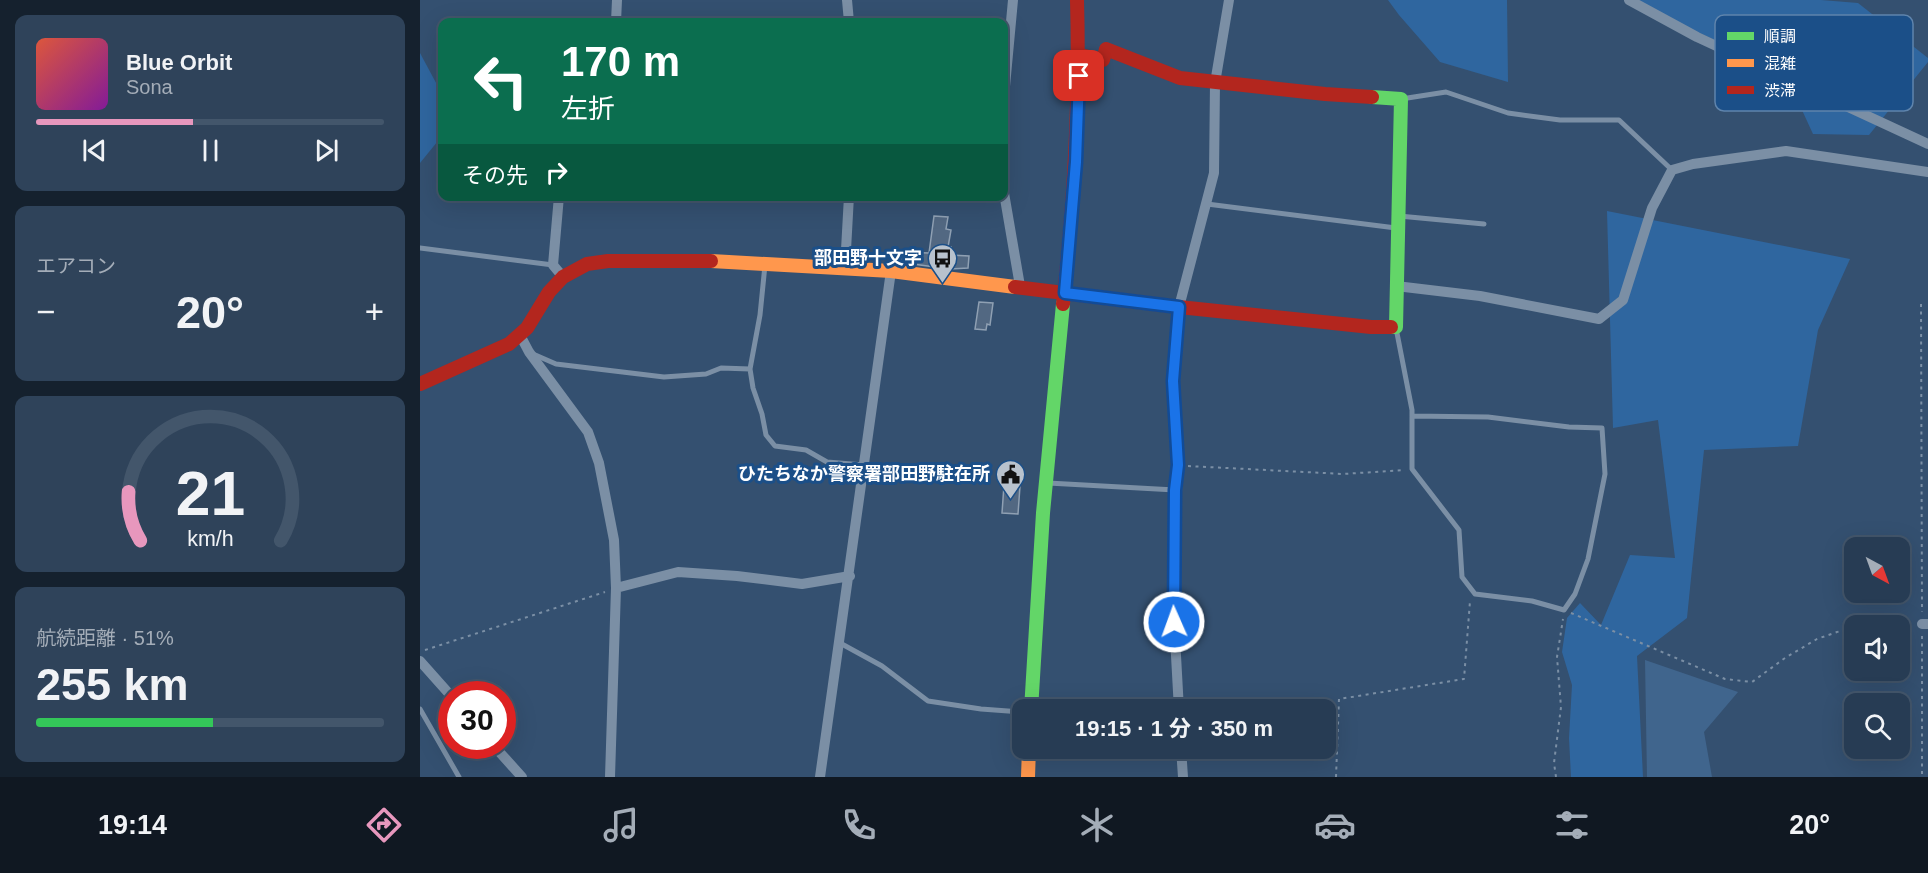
<!DOCTYPE html>
<html lang="ja">
<meta charset="utf-8">
<style>
:root{--surface:#273c54;--page:#2f435a;--text:#f1f3f6;--muted:#a4adb8;--line:#43566b;--accent:#e797bd}
body{margin:0;font-family:Helvetica,"Noto Sans JP",sans-serif;background:var(--page);color:var(--text);height:100vh;display:flex;flex-direction:column;font-size:22px;white-space:nowrap}
*{box-sizing:border-box;margin:0}
p{font-size:20px;color:var(--muted)}
.icon{flex:none;width:33px;height:33px;fill:none;stroke:currentColor;stroke-width:2;stroke-linecap:round;stroke-linejoin:round}
.map{position:relative;flex:1;overflow:hidden}
.panel{display:flex;flex-direction:column;gap:15px;padding:15px;background:#15212e;width:420px}
.panel>*{flex:none}
.guide{position:absolute;left:18px;top:18px;width:570px;height:183px;border-radius:12px;box-shadow:0 6px 24px #0002,0 0 0 2px var(--line);background:#0b6e4f;color:#fff;overflow:hidden}
.needle{width:39px;rotate:139deg}
.fabs{position:absolute;left:1424px;top:537px;display:grid;gap:12px}
.fabs a{display:grid;place-items:center;width:66px;height:66px;border-radius:12px;background:var(--surface);box-shadow:0 6px 24px #0002,0 0 0 2px var(--line);font-size:30px}
.speed{position:absolute;left:18px;top:681px;display:flex;gap:12px;font-size:30px;font-weight:700;text-align:center}
.speed>*{display:grid;place-content:center;width:78px;height:78px;border-radius:50%;background:var(--surface);box-shadow:0 6px 24px #0002,0 0 0 2px var(--line);line-height:1}
.speed .limit{border:9px solid #d22;background:#fff;color:#111}
.pin{position:absolute;display:grid;place-items:center;width:51px;height:51px;color:#fff;margin:-26px;border-radius:12px;box-shadow:0 3px 9px #0006}
.me{position:absolute;width:66px;margin:-33px;rotate:358deg;stroke-linejoin:round;filter:drop-shadow(0 0 4px #0008)}
.turn{display:flex;align-items:center;gap:21px;height:126px;padding:0 24px;font-size:27px}
.turn .icon{width:78px;height:78px;stroke-width:2.5}
.turn b{display:block;font-size:42px;line-height:51px}
.then{display:flex;align-items:center;height:57px;padding:0 24px;background:#0003;gap:12px;font-size:22px}
.big{font-size:45px;font-weight:700;line-height:1.1}
.panel .card{flex:1;display:flex;flex-direction:column;justify-content:center;gap:9px;min-width:0;padding:0 21px;border-radius:12px;background:var(--page)}
.panel .dial{align-items:center;gap:0}
.dial svg{height:156px;overflow:visible;fill:none;stroke:var(--line);stroke-width:7;stroke-linecap:round;text-anchor:middle}
.dial text{fill:var(--text);stroke:none}
.song{display:flex;align-items:center;gap:18px}
.cover{width:72px;height:72px;border-radius:9px;background:linear-gradient(135deg,hsl(10 70% 55%),hsl(290 70% 35%))}
.played{height:6px;border-radius:3px;background:linear-gradient(90deg,var(--accent) 45%,var(--line) 45%)}
.keys{display:flex;justify-content:space-around;direction:ltr}
.heat{display:flex;justify-content:space-between;align-items:center;font-size:33px;direction:ltr}
.charge{height:9px;border-radius:4px;background:linear-gradient(90deg,#34c759 51%,var(--line) 0)}
.trip{position:absolute;left:592px;top:699px;width:324px;height:60px;border-radius:12px;background:var(--surface);box-shadow:0 6px 24px #0002,0 0 0 2px var(--line);font-weight:700;line-height:60px;text-align:center}
.tab-bar{display:flex;height:96px;justify-content:space-around;align-items:center;background:#101822;color:var(--muted)}
.tab-bar .icon{width:42px;height:42px}
.tab-bar .current{color:var(--accent)}
.tab-bar b{font-size:27px;color:var(--text)}
main{display:flex;flex:1;min-height:0}
.map>svg:first-child{display:block}
</style>
<main>
<section class="panel">
<div class="card">
<div class="song"><i class="cover"></i><div><b>Blue Orbit</b><p>Sona</p></div></div>
<div class="played"></div>
<div class="keys"><svg class="icon" aria-label="previous" viewBox="0 0 24 24"><path d="M18 5L8 12l10 7zM5 5v14"/></svg><svg class="icon" aria-label="pause" viewBox="0 0 24 24"><path d="M8 5v14M16 5v14"/></svg><svg class="icon" aria-label="next" viewBox="0 0 24 24"><path d="M6 5l10 7-10 7zM19 5v14"/></svg></div>
</div>
<div class="card"><p>エアコン</p>
<div class="heat"><a>−</a><b class="big">20°</b><a>+</a></div>
</div>
<div class="card dial"><svg viewBox="0 0 100 80">
<path d="M14 69A42 42 0 1 1 86 69"/>
<path d="M14 69A42 42 0 0 1 8 44" stroke="#e797bd"/>
<text x="50" y="56" font-size="32" font-weight="700">21</text>
<text x="50" y="72" font-size="11">km/h</text>
</svg></div>
<div class="card"><p>航続距離 · 51%</p><b class="big">255 km</b><div class="charge"></div></div>
</section>
<div class="map">
<svg width="1508" height="777" viewBox="0 0 1508 777">
<rect width="100%" height="100%" fill="#345070"/>
<path fill="#2f669f" d="M968,0H1087L1088,82L1020,62L979,15Z
M1206,0H1401L1438,3L1508,58V62L1449,135L1393,134L1364,71Z
M0,53L22,94V136L0,163Z
M1187,211L1430,259L1398,330L1378,446L1284,450L1267,618L1217,656L1223,777H1151L1149,738L1152,685L1142,652L1147,618L1160,603L1181,625L1210,555L1255,558L1238,420L1193,428Z"/>
<path fill="#40658d" d="M1225,660L1318,692L1284,732L1292,777H1227Z"/>
<path fill="#526882" stroke="#8fa0b3" stroke-width="1.5" d="M514,216L528,217L526,229L531,230L528,247H531L530,255L549,256L548,268L530,269L478,262L479,252L509,253Z
M559,302L573,303L570,325L567,324L566,330L555,329Z
M584,485L600,486L598,514L582,513Z"/>
<g fill="none" stroke-linecap="round" stroke-linejoin="round">
<path stroke="#7b8fa5" stroke-width="2" stroke-dasharray="3 4.5" stroke-linecap="butt" d="M1501,304L1502,612
M768,466L923,474L984,470
M1151,613L1305,679L1332,682L1365,658L1397,639L1417,632L1434,628
M1473,626L1493,624
M1502,636V777
M5,650L185,592
M916,777L919,699L1044,679L1050,601
M1136,777L1134,763L1141,707L1137,657L1143,619"/>
<path stroke="#7b8fa5" stroke-width="5" d="M981,99L1026,92L1088,113L1140,120H1199L1252,170
M787,204L976,228
M979,216L1064,224
M0,248L133,265
M976,328L992,410V469L1039,530L1042,577L1055,594L1112,601L1144,610L1155,594L1168,559L1185,474L1182,428L1149,427L1068,417L992,416
M113,354L136,364L244,377L286,374L301,368L330,369L333,388L342,414L346,435L355,446L386,450L407,462L444,465
M330,369L340,315L345,265
M628,483L755,490
M420,643L462,666L508,701L561,709L603,712
M0,709L39,777"/>
<path stroke="#7b8fa5" stroke-width="10" d="M427,0L429,22
M1209,0L1277,37L1508,144
M196,22L197,0
M584,97L593,0
M584,193L600,286
M139,196L133,265L143,277
M425,268L429,196
M976,286L1060,296L1179,319L1203,300L1232,208L1252,170L1273,164L1366,151L1508,172
M100,335L109,352L168,432L179,463L194,540L196,588L190,777
M196,588L258,572L317,576L382,584L430,576
M1502,624H1508
M0,661L32,697
M759,710L753,601L758,465L753,381L759,307L794,173L795,83L809,0
M74,746L102,777
M761,748L763,777
M400,777L471,271"/>
<path stroke="#63d668" stroke-width="14" d="M952,97L981,99L976,327H971
M611,710L623,513L643,304"/>
<path stroke="#ff974d" stroke-width="14" d="M291,261L471,271L595,287
M608,777L609,748"/>
<path stroke="#b3261e" stroke-width="14" d="M660,55L683,60L686,49L760,78L905,94L952,97
M595,287L759,307L951,327H971
M643,304C654,203 660,102 657,0
M0,384L89,344L107,328L129,292L143,277L167,264L188,261H291"/>
</g>
<g fill="none" stroke-linecap="round" stroke-linejoin="round">
<defs>
<path id="route" d="M659,76L656,162L645,293L759,307L753,381L758,465L755,490L754,622"/>
</defs>
<use href="#route" stroke="#114b97" stroke-width="15"/>
<use href="#route" stroke="#1a73e8" stroke-width="10"/>
</g>
<defs>
<symbol id="bus-pin" viewBox="-11 -11 22 30"><path d="M0 17L-7.5 6A9.5 9.5 0 1 1 7.5 6Z" fill="#b8c2cd" stroke="#1b4f88"/><path d="M-5-6H5V4H4V6H2V4H-2V6H-4V4H-5ZM-3.5-4V0h7V-4ZM-3.5 1.2v1.5H-2V1.2ZM2 1.2v1.5H3.5V1.2Z" fill="#111"/></symbol>
<symbol id="civic-pin" viewBox="-11 -11 22 30"><path d="M0 17L-7.5 6A9.5 9.5 0 1 1 7.5 6Z" fill="#b8c2cd" stroke="#1b4f88"/><path d="M-.6-6.5H3V-4.5H.6V-3L4-1V1h2V6H-6V1h2V-1L-.6-3ZM-1.2 2.5V6h2.4V2.5Z" fill="#111"/></symbol>
</defs>
<g fill-rule="evenodd">
<use href="#bus-pin" x="506" y="242" width="33" height="45"/>
<use href="#civic-pin" x="574" y="458" width="33" height="45"/>
</g>
<g text-anchor="middle" stroke-width="6" stroke-linejoin="round" paint-order="stroke">
<g font-size="18" font-weight="bold" fill="#fff" stroke="#1b4f88" text-anchor="end">
<text x="502" y="264">部田野十文字</text>
<text x="570" y="480">ひたちなか警察署部田野駐在所</text>
</g>
</g>
<rect x="1295" y="15" width="198" height="96" rx="9" fill="#1b4f88" stroke="#5f84ac" stroke-width="1.5"/>
<rect x="1307" y="32" width="27" height="8" fill="#63d668"/>
<rect x="1307" y="59" width="27" height="8" fill="#ff974d"/>
<rect x="1307" y="86" width="27" height="8" fill="#b3261e"/>
<g font-size="16" fill="#fff">
<text x="1344" y="42">順調</text>
<text x="1344" y="69">混雑</text>
<text x="1344" y="96">渋滞</text>
</g>
</svg>
<div class="fabs">
<a><svg class="needle" viewBox="-14 -14 28 28"><path d="M0-13l5 13h-10z" fill="#e53935"/><path d="M0 13l5-13h-10z" fill="#a4adb8"/></svg></a>
<a><svg class="icon" aria-label="sound" viewBox="0 0 24 24"><path d="M4 9h4l5-4v14l-5-4H4zM17 9q2 3 0 6"/></svg></a>
<a><svg class="icon" aria-label="search" viewBox="0 0 24 24"><circle cx="10" cy="10" r="6"/><path d="M15 15l6 6"/></svg></a>
</div>
<div class="speed"><div class="limit">30</div></div>
<div class="pin" style="left:659px;top:76px;background:#d93025"><svg class="icon" aria-label="arrive" viewBox="0 0 24 24"><path d="M6 21V4h12l-3 4 3 4H6"/></svg></div>
<svg class="me" style="left:754px;top:622px" viewBox="-20 -20 40 40"><circle r="17" fill="#1a73e8" stroke="#fff" stroke-width="3"/><path d="M0-11L8 9 0 5-8 9z" fill="#fff"/></svg>
<div class="trip">19:15 · 1 分 · 350 m</div>
<div class="guide">
<div class="turn"><svg class="icon" aria-label="left" viewBox="0 0 24 24"><path d="M17 20v-9H6M10 6l-5 5 5 5"/></svg><div><b>170 m</b>左折</div></div>
<div class="then">その先<svg class="icon" aria-label="right" viewBox="0 0 24 24"><path d="M7 20v-9h11M14 6l5 5-5 5"/></svg></div>
</div>
</div>
</main>
<nav class="tab-bar">
<b>19:14</b>
<svg class="icon current" aria-label="directions" viewBox="0 0 24 24"><path d="M12 3l9 9-9 9-9-9zM9 14v-3h6M13 9l2 2-2 2"/></svg>
<svg class="icon" aria-label="music" viewBox="0 0 24 24"><path d="M9 18V5l10-2v13"/><circle cx="6" cy="18" r="3"/><circle cx="16" cy="16" r="3"/></svg>
<svg class="icon" aria-label="phone" viewBox="0 0 24 24"><path d="M5 4h4l2 5-3 2q2 4 5 5l2-3 5 2v4C11 20 4 13 5 4z"/></svg>
<svg class="icon" aria-label="climate" viewBox="0 0 24 24"><path d="M12 3v18M4 7l16 10M4 17L20 7"/></svg>
<svg class="icon" aria-label="car" viewBox="0 0 24 24"><path d="M5 17H2v-5l4-1 3-4h7l3 4 3 1v5h-3M9 17h6M6 11h13"/><circle cx="7" cy="17" r="2"/><circle cx="17" cy="17" r="2"/></svg>
<svg class="icon" aria-label="filters" viewBox="0 0 24 24"><path d="M4 7h16M4 17h16"/><circle cx="9" cy="7" r="2"/><circle cx="15" cy="17" r="2"/></svg>
<b>20°</b>
</nav>
